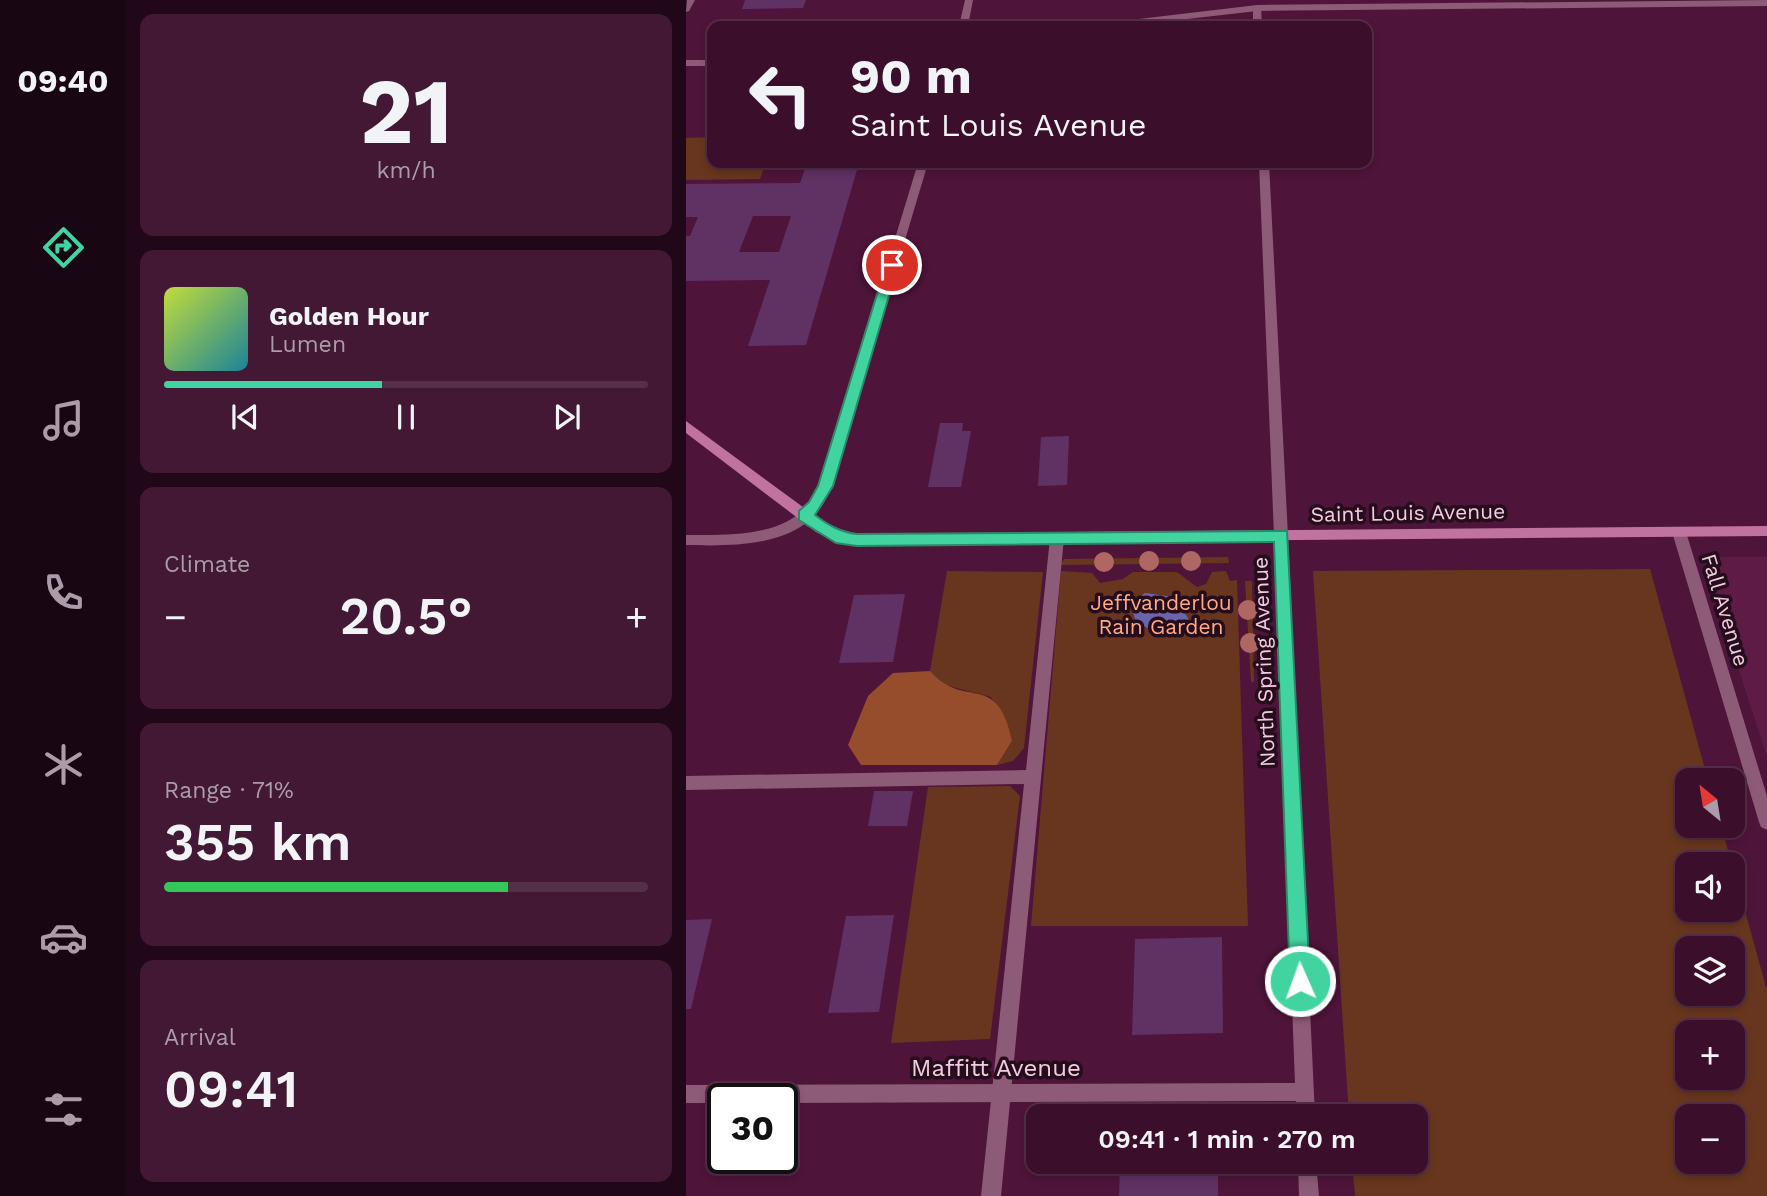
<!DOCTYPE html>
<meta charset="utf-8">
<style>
:root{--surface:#3b0f2c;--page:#421834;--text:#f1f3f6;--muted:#ac9ca9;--line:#542f48;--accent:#42d4a0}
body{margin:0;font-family:"Work Sans",sans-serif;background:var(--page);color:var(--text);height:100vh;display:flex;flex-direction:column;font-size:26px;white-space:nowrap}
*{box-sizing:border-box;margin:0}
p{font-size:23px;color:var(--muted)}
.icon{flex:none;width:38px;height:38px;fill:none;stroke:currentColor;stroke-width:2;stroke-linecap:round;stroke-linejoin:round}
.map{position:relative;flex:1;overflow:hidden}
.panel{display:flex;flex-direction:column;gap:14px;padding:14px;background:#200818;width:560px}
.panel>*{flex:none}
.guide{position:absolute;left:21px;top:21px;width:665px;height:147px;border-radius:14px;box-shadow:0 4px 10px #0003,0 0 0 2px var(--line);background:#3b0f2c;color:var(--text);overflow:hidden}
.needle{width:46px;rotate:330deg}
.buttons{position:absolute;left:989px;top:768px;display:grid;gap:14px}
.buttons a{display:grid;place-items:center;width:70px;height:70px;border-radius:14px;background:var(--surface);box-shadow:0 4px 10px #0003,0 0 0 2px var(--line);font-size:35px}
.speed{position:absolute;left:21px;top:1083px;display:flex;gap:14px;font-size:35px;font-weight:700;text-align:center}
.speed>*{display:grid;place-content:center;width:91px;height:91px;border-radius:50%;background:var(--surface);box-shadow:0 4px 10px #0003,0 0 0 2px var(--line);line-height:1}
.speed .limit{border:4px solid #111;border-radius:10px;background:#fff;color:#111}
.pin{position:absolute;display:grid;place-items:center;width:60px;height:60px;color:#fff;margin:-30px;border:4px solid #fff;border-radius:50%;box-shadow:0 2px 7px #0007}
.me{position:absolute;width:77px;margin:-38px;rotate:358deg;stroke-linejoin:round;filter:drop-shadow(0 0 5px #0008)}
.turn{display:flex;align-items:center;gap:24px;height:147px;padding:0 28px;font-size:32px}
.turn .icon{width:91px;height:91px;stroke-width:2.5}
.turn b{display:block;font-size:49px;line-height:60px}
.big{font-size:52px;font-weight:600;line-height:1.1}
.panel .card{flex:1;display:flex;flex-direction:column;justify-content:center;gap:10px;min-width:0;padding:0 24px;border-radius:14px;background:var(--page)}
.panel .dial{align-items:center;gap:0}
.dial b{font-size:91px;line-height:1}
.song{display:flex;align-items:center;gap:21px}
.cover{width:84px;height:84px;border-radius:10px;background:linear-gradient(135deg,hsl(70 70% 55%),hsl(190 70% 35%))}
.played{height:7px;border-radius:4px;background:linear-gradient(90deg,var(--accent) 45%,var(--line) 45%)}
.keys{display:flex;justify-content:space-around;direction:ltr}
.heat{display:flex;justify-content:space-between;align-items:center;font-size:38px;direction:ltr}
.charge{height:10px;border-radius:5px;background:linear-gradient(90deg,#34c759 71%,var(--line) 0)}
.trip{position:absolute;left:340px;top:1104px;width:402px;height:70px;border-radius:14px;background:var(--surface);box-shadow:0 4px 10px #0003,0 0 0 2px var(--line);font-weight:600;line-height:70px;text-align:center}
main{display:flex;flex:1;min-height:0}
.dock{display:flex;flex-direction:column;width:126px;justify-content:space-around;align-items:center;background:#180612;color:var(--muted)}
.dock .icon{width:49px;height:49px}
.dock .current{color:var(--accent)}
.dock b{font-size:32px;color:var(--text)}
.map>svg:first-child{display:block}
</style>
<main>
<nav class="dock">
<b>09:40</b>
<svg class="icon current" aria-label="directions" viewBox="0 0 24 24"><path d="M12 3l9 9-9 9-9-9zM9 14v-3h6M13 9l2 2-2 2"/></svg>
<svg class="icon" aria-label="music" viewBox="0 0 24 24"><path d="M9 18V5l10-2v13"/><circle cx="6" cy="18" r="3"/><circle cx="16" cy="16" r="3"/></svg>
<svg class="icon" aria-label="phone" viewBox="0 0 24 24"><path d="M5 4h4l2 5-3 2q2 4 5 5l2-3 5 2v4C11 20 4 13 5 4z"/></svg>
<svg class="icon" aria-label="climate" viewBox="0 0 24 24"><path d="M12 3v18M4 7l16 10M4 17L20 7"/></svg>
<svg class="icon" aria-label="car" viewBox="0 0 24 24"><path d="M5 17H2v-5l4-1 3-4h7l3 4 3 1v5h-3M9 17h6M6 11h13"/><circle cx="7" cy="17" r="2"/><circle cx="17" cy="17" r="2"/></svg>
<svg class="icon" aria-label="filters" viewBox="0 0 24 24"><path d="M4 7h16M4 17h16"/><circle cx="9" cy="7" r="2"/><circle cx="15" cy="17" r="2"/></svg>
</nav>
<section class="panel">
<div class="card dial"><b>21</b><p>km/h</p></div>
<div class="card">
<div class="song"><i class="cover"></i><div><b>Golden Hour</b><p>Lumen</p></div></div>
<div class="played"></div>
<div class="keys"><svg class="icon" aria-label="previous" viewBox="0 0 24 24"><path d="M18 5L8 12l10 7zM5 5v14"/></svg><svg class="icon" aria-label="pause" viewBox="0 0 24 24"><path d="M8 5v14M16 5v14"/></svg><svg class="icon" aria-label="next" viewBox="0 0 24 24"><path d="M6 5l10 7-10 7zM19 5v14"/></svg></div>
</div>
<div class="card"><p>Climate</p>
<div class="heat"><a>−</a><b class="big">20.5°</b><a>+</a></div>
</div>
<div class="card"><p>Range · 71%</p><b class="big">355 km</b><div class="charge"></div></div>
<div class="card"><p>Arrival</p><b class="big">09:41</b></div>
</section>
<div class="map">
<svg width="1081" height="1196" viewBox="0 0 1081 1196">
<rect width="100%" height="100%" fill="#4f143a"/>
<path fill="#5e1b46" d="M1034,557H1081V757L1021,571L1022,564Z"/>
<path fill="#68361e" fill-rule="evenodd" d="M26,137V163H80L74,179L0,180V138Z
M542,557L543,563L374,565L378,559Z
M964,569L1022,780H1001V826H1035L1046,864H1001V910H1046L1047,867L1081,991V1196H669L666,1162H730V1116H663L627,571ZM1001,948H1046V994H1001ZM1001,1032H1046V1078H1001ZM1046,1116V1162H1001V1116Z
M261,571L357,572L338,748L327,761L311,765L326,741L305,697L255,684L244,671Z
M375,571L406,573L414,583L437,579L447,572H491L511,587L520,584L526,572L540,571L544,581L551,580L562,926H345Z
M559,581H566L568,682H565Z
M324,786L334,796L304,1039L205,1043L242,787Z"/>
<path fill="#954d2b" d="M244,671C279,711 311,669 326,741L311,765H175L162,745L182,696L207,673Z"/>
<path fill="#6a65ab" d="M459,593L488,597L502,618L499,627C481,637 469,632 451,623C444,609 446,602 459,593Z"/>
<path fill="#603163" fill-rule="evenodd" d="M59,0H120L117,8L56,9Z
M121,163H173L120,345L62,346L84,280L0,281V236H4L12,217H0V184L114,183ZM67,216H105L93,252H53Z
M254,423H277L276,431H285L275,487H242Z
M383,436L381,485L352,486L355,437Z
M219,594L207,662L153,663L168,595Z
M188,791H227L221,826H182Z
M208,915L193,1012L142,1013L160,916Z
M26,919L5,1009H0V920Z
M536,937L537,1033L446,1035L449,939Z
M532,1163V1196H433L434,1164Z"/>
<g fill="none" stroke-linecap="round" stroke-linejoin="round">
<path fill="#8d5b77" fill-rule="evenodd" d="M571,5L575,8L576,26H567V8Z
M573,163H583L602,536L600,540H590L588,536Z
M371,533L376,534L378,538L315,1196H295L338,784L0,790V776L340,770L364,538L366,534Z"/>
<path fill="#8d5b77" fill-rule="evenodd" d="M1,0H9L3,11L0,12Z
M279,0H287L282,26H273Z
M1081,0V6L571,11L440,26H414L419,23L571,5Z
M0,60H26V66H0Z
M232,163H242L150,471C146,483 143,496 136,506C108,548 44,546 0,545V535C42,535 96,538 125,502C132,493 134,481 138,471Z
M993,527L1000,532L1081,796V830L1075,827L1073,822L986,532Z
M595,531L600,532L602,536L629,1116H611L610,1101L96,1103V1099H37V1103H0V1085L609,1083L588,536L590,532Z
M612,1162H630L633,1196H613Z"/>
<path fill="#c173a0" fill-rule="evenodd" d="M0,421L140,524L158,534L1081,526V536L156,544L130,532L0,433Z"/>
</g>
<g fill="#af6764">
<circle cx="463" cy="561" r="10"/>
<circle cx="505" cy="561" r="10"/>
<circle cx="418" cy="562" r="10"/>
<circle cx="562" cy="610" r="10"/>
<circle cx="564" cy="643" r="10"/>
</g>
<path fill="#42d4a0" stroke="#2b8a68" stroke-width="2" d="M206,261L212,265L147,486L129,515C142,525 154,532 171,534L601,531L624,981L621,988L614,991L607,988L604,981L588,542L171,546L150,543L113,520V511L123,502L132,486L200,265Z"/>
<g text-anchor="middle" stroke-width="7" stroke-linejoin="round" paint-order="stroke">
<g font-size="21" fill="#f2cce0" stroke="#260d1c">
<text transform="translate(722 513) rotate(-1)" y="7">Saint Louis Avenue</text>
<text transform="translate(1039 610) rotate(73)" y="7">Fall Avenue</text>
<text transform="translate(578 662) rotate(-92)" y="7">North Spring Avenue</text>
</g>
<g font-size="21" fill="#feab86" stroke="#260d1c">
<text x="475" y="610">Jeffvanderlou<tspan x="475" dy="24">Rain Garden</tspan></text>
</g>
<g font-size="24" fill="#f2cce0" stroke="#260d1c">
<text x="310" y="1076">Maffitt Avenue</text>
</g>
</g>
</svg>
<div class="buttons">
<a><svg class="needle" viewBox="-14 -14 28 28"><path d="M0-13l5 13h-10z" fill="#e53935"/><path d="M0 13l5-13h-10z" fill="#ac9ca9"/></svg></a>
<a><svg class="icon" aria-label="sound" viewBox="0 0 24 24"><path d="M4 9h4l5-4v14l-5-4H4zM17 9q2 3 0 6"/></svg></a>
<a><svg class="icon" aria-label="layers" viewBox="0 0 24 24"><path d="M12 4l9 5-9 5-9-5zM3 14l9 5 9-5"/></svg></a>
<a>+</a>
<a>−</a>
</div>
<div class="speed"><div class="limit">30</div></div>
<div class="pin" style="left:206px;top:265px;background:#d93025"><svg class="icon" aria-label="arrive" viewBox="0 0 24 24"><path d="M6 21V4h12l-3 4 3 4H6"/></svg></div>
<svg class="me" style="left:614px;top:981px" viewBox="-20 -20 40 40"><circle r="17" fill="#42d4a0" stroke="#fff" stroke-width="3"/><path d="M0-11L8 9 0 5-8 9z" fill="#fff"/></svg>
<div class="trip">09:41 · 1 min · 270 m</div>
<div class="guide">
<div class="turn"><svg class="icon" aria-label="left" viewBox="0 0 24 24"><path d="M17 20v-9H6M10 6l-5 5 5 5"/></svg><div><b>90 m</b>Saint Louis Avenue</div></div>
</div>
</div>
</main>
